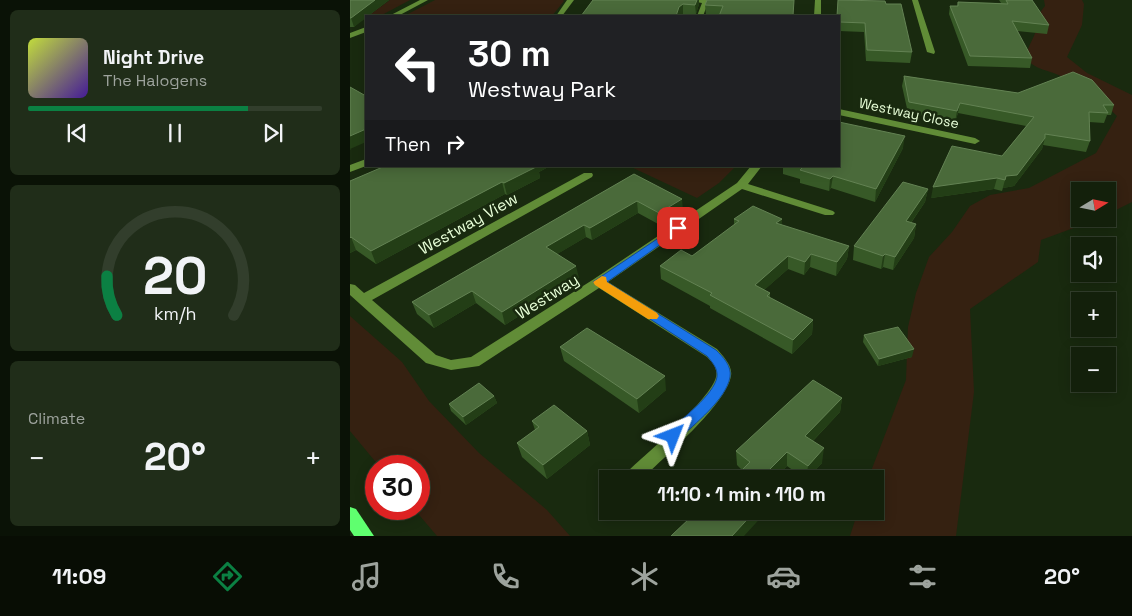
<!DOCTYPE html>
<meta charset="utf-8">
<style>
:root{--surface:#13200b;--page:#202d19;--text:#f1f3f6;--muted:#9da39d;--line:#323e2c;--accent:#0b8043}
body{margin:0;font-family:"Space Grotesk",sans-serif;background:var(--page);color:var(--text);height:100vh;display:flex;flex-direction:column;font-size:19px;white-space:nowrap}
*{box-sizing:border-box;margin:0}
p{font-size:16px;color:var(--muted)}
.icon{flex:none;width:28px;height:28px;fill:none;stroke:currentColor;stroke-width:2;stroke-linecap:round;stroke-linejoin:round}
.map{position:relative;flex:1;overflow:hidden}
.panel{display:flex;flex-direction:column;gap:10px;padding:10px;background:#0a1206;width:350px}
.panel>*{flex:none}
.hud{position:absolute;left:15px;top:15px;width:475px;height:152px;border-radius:0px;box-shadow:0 2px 12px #0003,0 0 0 1px var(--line);background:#202124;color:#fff;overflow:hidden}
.needle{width:32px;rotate:80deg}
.tools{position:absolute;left:721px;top:182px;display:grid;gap:10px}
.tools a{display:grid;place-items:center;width:45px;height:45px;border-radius:0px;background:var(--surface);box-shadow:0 2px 12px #0003,0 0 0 1px var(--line);font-size:25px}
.speed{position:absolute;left:15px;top:455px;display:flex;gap:10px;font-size:25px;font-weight:700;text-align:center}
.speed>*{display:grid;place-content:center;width:65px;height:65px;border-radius:50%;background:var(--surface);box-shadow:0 2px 12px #0003,0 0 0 1px var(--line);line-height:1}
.speed .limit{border:8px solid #d22;background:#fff;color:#111}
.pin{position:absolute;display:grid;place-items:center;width:42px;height:42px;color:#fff;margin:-21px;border-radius:10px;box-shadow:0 2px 8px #0006}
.me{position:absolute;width:55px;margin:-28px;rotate:45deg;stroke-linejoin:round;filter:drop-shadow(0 0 4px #0008)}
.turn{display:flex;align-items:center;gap:18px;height:105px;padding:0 20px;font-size:22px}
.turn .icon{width:65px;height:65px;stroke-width:2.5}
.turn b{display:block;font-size:35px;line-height:42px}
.then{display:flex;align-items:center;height:48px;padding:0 20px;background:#0003;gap:10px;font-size:19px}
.big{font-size:38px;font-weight:800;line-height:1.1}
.panel .tile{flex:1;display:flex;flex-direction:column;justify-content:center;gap:8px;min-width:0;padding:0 18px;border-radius:8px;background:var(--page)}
.panel .dial{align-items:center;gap:0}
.dial svg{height:130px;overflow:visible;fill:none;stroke:var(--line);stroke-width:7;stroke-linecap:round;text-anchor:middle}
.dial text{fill:var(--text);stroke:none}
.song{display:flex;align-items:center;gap:15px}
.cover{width:60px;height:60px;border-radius:8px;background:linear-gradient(135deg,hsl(70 70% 55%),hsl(260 70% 35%))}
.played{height:5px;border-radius:2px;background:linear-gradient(90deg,var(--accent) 75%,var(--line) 75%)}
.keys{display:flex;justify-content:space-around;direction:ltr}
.heat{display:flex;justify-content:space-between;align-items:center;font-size:28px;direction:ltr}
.trip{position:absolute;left:249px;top:470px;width:285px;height:50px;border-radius:0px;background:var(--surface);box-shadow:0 2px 12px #0003,0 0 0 1px var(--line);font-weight:800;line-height:50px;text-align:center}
.tabs{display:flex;height:80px;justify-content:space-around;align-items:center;background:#080d04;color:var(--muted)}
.tabs .icon{width:35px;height:35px}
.tabs .active{color:var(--accent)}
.tabs b{font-size:22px;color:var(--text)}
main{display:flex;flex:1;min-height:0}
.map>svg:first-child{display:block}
</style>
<main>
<section class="panel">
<div class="tile">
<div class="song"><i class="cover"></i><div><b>Night Drive</b><p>The Halogens</p></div></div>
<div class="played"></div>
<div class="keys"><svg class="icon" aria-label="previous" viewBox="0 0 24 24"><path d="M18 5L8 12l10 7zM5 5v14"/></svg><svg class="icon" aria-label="pause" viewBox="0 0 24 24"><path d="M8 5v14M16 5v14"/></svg><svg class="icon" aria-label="next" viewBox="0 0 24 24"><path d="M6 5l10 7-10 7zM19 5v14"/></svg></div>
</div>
<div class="tile dial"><svg viewBox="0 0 100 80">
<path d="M14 69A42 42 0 1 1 86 69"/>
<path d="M14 69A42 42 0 0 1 8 45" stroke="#0b8043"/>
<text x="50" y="56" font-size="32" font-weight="700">20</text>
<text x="50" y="72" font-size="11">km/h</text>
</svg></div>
<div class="tile"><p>Climate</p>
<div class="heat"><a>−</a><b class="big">20°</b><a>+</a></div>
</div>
</section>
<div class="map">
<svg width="782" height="536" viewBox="0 0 782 536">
<rect width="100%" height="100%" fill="#192a0f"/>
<path fill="#352111" d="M40,0H60L30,16H18Z
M85,0H213L214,1L202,16H54Z
M694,0H732L734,4L732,25L717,57L737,73L782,95V202L758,214V191H730V219H748L691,240L688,262L620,309L624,392L606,536H500L508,511H525V479H518L556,380L558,327L566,293L579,257L602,232L620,206L640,195L679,188L746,153L767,116C751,100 733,88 713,77C700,70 684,70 676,58C678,45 682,42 686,31C689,21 687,14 695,6Z
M279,166H386L369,183L347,198Z
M0,316L52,362L79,401L129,453L197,510L220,536H87L64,509H69V466H29L0,431Z"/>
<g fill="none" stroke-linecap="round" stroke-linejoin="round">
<path fill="#618c37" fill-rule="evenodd" d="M70,0H78L48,16H39Z
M217,0H224L212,16H206Z
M335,0H373L376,2L373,4L358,3L353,16H347L352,3Z
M465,0H471V16H464Z
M562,0H568L585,52L584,54L577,52Z
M16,27V32L0,38V33Z
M489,109L625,138L630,141L625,144L489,115Z
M16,159V166L0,172V165Z
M401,166H412L398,184L483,211L485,213L483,215H475L392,189L258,282L367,349C373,356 383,366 381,376C376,405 314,457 292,479L274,478L276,473C295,455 361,399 366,377C368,368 362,362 357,357L249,288L129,366L101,370L76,363L0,295V284L5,285L14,293L234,173H242L243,175L242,177L22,300L86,355L101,360L121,357L244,279L387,183Z"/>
<path fill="#5fff6f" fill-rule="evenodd" d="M0,507L6,509L24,536H4L0,530Z"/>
</g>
<path fill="#375927" d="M0,0H39L18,16H16L4,27H0Z
M243,0H349V4L346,14H333L330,16H231Z
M445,0L370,15H356L355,5Z
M488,0L536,4L562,52L560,63L516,61L514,32L489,31V16H487Z
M649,0H682L699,25L697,34L667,31L682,58L680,68L618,66L599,14L600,6H607L608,2L651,3Z
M554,76L668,93L764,105L761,115H757L754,123L739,122L740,141L736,152L693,145L692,149L664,186L653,188L652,191L644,189L581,198L652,156L676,126L608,113L605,122L558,113L552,86Z
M553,148L525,202L481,188L479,191L450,183V179L433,174V166H489Z
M35,166H200L189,172L190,178L157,195L155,194L26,264L6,250L0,253V181Z
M284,174L333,210L310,225L288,213L242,240L236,237L207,254L229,278L155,325L126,303L84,328L67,314L62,302Z
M578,189L575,202L561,223L566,224L564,238L543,270L533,267L531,269L503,260L504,246Z
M384,219H432L431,225L499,246L497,259L486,276L460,267L454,275L438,269L414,290L420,293V298L463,320L462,334L442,354L360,308V306L311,279L310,266L342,256L384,225Z
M514,335L562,357L528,366L513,342Z
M210,347L316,390L289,413L214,361Z
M144,396L147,403L116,425L101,411L99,404Z
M492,398L490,412L463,441L472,463L457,479H455L437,466L424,479H383L392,470L387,465L386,451Z
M182,421L237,431L240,445L197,479L172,457L167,443L185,430Z"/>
<path fill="#233e16" d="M25,0H39L18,16H16V18L4,27L1,18Z
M347,0H349V4L346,14L345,5Z
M333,4V14L330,16H326L329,7Z
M610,103L608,113L605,122L607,111Z
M16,129V142L0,149L1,150H0V136Z
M555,136L553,148L525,202L526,189Z
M695,138L692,149L664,186L653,188L652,191L656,176Z
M182,166H200L189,172L190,178L157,195L154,183Z
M483,176L481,188L479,191L480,179Z
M647,178L644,189L581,198L583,187Z
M152,182L155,194L26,264L21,251Z
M578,189L575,202L553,234L556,221Z
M332,199L333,210L310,225L309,213Z
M287,201L288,213L242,240L240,228Z
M432,219L431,232L426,223Z
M566,224L564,238L543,270L545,257Z
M234,225L236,237L199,259L196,247Z
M1,237L6,250L0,253V238Z
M499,246L497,259L486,276L487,262Z
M461,254L460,267L454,275L455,262Z
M535,254L533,267L531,269L533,256Z
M438,256V269L404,299L405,285Z
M226,266L229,278L155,325L152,312Z
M122,291L126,303L84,328L79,315Z
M463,320L462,334L442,354L443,340Z
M564,349L562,357L528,366L529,359Z
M315,376L316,390L289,413L287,399Z
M144,396L147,403L116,425L113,417Z
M492,398L490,412L454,450L455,436Z
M237,431L240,445L197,479L193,465Z
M474,448L472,463L457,479H456L458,466Z
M437,452V466L424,479H410Z
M405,511H417L394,536H382Z"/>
<path fill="#4a6a3a" stroke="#638253" d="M0,0H25L1,18H0Z
M243,0H347L345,5L333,4L329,7L326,16H231Z
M357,0H444L443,16H369L373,6L355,5Z
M488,0L535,1L536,4H551L562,52L517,50L515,23L489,22V16H487Z
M656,0H682L699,25L662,21L682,58L620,56L600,6H608V2L658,4Z
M723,72L742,80L764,105H753L758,113L739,112L740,141L695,134V138L667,175L656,176L655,180L647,178L583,187L602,146L652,156L684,117L610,103L607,111L559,102L554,76L668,93Z
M0,87L16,96V129L0,136Z
M489,122L555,136L526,189L483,176L480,179L450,170L453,167L451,166H489Z
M35,166H188L154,183L152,182L21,251L1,237L0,238V181Z
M284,174L332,199L309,213L287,201L240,228L234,225L196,247L226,266L152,312L122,291L79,315L62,302Z
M553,182L578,189L556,221L566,224L545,257L535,254L533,256L504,246Z
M403,206L432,219L426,223L499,246L487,262L461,254L455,262L438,256L405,285L420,293L417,296L463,320L443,340L360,295L362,293L310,266L331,250L342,256L389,221L384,219Z
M548,327L564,349L529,359L514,335Z
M237,328L315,376L287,399L210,347Z
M463,380L492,398L455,436L474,448L458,466L437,452L410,479H383L400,462L386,451Z
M129,383L144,396L113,417L99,404Z
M204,405L237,431L193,465L167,443L189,427L182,421Z
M350,511H405L382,536H321L341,517L342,518Z"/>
<path fill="#1a73e8" stroke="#114b97" d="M328,225L333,228L331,230L257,282L366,350C373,357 382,366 380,377C376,400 344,424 328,440L323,442L318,440L316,436L318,432C331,419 364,395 367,377C368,368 362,362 357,356L243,282Z"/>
<path fill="#f59e0b" d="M252,276L256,277L257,282L307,313L309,316L307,319H298L245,285L243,282Z"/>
<g text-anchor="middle" stroke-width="5" stroke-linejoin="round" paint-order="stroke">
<g font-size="14" fill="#e8ffd8" stroke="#192a0f">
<text transform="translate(559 113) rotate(12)" y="5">Westway Close</text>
</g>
<g font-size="16" fill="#e8ffd8" stroke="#192a0f">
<text transform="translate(118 223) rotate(-29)" y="6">Westway View</text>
<text transform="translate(197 296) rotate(-32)" y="6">Westway</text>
</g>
</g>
</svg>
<div class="tools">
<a><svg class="needle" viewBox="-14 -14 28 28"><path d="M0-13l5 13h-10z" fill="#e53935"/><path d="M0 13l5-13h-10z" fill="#9da39d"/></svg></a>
<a><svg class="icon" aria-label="sound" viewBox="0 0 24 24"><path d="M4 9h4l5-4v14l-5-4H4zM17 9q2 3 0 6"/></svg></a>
<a>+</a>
<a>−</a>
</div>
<div class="speed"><div class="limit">30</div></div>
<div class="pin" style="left:328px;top:228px;background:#d93025"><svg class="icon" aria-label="arrive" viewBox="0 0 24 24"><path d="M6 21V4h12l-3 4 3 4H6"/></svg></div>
<svg class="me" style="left:323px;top:436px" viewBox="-20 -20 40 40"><path d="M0-17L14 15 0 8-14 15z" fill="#1a73e8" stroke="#fff" stroke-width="4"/></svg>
<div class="trip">11:10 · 1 min · 110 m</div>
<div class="hud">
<div class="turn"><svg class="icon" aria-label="left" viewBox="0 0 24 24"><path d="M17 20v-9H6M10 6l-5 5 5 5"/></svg><div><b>30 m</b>Westway Park</div></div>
<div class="then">Then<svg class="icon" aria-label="right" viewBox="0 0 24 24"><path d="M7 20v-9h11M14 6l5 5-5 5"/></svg></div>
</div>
</div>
</main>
<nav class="tabs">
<b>11:09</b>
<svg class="icon active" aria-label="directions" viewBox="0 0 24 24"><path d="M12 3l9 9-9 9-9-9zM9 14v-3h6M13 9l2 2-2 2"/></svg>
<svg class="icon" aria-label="music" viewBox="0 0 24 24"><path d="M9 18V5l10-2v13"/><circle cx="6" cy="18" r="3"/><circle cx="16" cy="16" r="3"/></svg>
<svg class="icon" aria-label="phone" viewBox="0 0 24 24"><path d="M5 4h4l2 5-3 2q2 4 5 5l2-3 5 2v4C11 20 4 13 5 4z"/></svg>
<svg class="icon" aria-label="climate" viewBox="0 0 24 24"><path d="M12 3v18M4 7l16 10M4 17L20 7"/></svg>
<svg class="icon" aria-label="car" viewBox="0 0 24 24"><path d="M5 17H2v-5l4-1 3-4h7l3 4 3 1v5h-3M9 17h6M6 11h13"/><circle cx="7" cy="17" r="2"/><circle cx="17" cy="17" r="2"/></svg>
<svg class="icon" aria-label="filters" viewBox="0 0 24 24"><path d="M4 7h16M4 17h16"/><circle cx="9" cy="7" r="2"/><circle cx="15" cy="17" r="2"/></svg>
<b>20°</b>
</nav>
